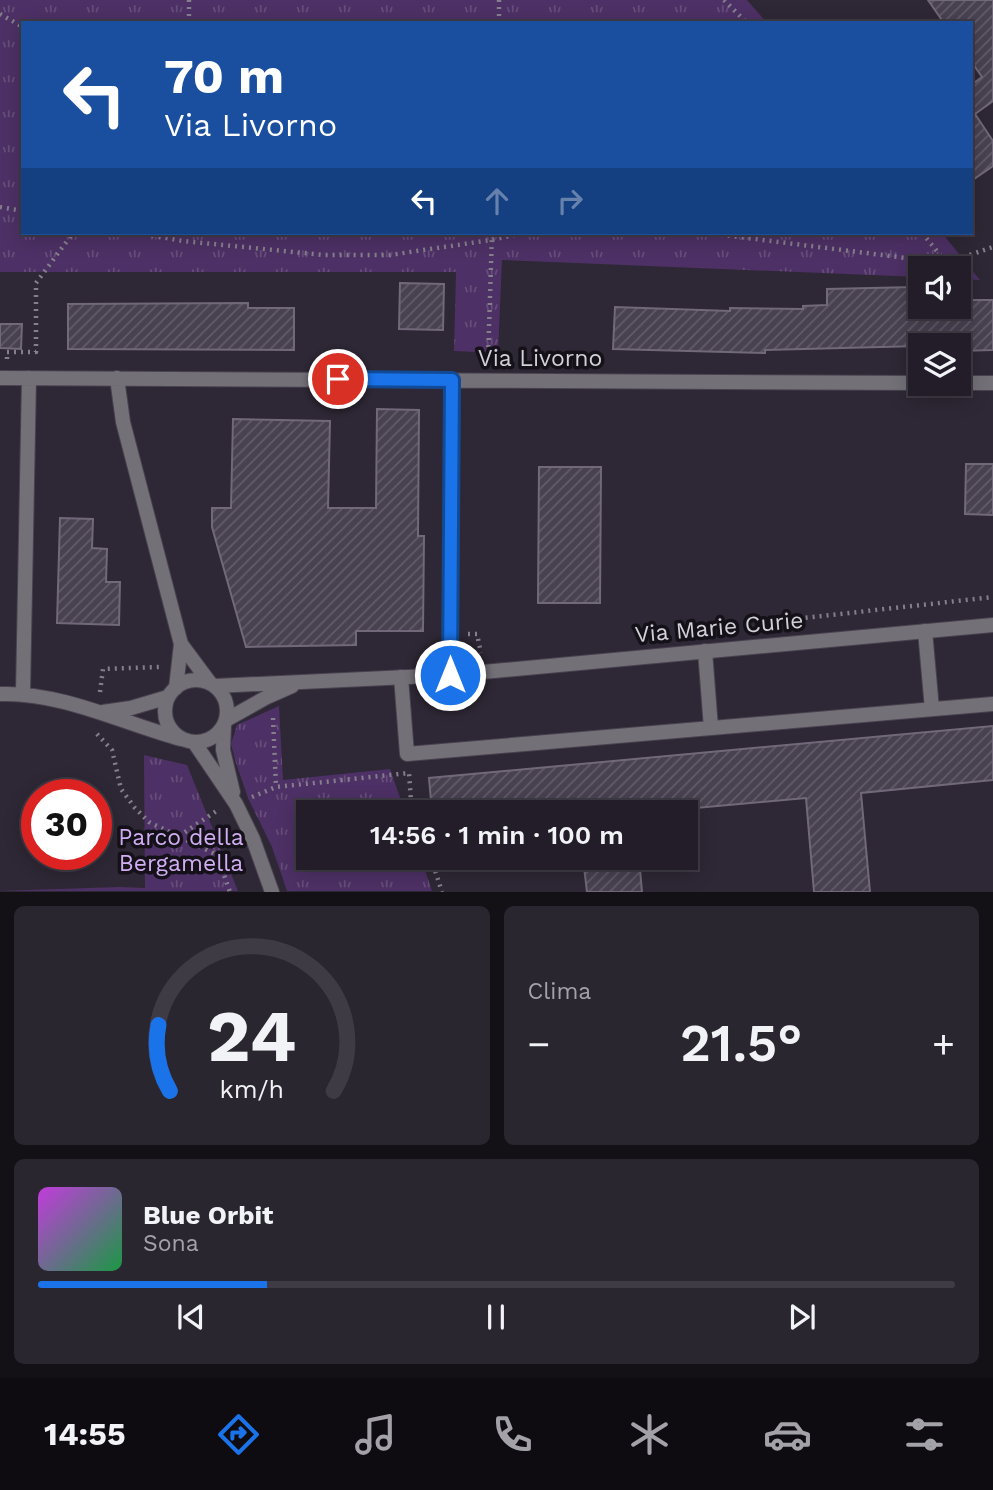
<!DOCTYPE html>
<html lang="it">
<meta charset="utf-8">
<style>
:root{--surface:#221d28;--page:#2a2630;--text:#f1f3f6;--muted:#a2a2a8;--line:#3f3b45;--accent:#1a73e8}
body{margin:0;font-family:"Work Sans",sans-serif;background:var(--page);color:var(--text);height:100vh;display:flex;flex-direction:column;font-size:26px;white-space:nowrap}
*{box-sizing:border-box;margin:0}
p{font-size:23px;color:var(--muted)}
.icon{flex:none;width:38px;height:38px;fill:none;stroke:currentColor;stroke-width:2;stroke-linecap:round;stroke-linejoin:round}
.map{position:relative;height:892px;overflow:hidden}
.details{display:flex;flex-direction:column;gap:14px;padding:14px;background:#131016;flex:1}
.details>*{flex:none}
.hud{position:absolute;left:21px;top:21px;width:952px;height:214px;border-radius:0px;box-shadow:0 4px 18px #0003,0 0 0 2px var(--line);background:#1a4fa0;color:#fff;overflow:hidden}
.tools{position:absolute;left:908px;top:256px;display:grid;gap:14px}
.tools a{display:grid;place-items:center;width:63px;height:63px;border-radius:0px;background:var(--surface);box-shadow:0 4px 18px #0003,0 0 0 2px var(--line);font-size:35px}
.speed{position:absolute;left:21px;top:779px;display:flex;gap:14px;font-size:35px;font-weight:700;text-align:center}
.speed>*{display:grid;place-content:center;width:91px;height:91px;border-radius:50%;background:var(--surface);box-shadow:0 4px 18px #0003,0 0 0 2px var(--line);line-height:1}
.speed .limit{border:10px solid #d22;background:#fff;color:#111}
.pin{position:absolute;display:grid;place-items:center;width:60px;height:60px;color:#fff;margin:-30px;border:4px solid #fff;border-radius:50%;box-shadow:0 2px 7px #0007}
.me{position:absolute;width:77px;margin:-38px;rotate:0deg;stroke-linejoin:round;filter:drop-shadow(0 0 5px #0008)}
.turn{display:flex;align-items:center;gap:24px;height:147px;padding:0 28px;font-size:32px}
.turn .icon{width:91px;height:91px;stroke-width:2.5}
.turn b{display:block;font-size:49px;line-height:60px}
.lanes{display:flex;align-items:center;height:66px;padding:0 28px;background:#0003;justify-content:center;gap:35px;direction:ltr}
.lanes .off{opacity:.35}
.big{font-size:52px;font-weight:600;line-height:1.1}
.details .widget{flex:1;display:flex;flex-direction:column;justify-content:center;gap:10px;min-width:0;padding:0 24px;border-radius:10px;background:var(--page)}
.details .dial{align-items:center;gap:0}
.dial svg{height:182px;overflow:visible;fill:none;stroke:var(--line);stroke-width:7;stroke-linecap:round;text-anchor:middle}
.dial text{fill:var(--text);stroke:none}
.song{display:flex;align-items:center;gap:21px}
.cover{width:84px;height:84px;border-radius:10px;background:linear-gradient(135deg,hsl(290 70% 55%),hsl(140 70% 35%))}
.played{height:7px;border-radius:4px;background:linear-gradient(90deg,var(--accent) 25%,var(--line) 25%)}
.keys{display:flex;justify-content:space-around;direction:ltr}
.heat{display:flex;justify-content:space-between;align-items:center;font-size:38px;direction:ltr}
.details .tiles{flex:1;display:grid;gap:14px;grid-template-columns:1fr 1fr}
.widget:last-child{grid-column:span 2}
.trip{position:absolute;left:296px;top:800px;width:402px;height:70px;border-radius:0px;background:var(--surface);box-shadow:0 4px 18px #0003,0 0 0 2px var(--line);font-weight:600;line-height:70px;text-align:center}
.tabs{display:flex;height:112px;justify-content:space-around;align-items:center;background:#0e0c10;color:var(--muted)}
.tabs .icon{width:49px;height:49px}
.tabs .active{color:var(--accent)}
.tabs b{font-size:32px;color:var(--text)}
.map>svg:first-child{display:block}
</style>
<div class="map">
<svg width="993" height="892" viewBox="0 0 993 892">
<defs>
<pattern id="grass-tufts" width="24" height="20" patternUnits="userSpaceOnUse" patternTransform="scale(1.75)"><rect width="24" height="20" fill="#4d3065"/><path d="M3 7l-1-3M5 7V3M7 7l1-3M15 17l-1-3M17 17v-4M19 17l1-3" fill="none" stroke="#664d7a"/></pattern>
<pattern id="building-hatch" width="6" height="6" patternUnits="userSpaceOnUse" patternTransform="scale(1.75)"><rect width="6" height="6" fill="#484150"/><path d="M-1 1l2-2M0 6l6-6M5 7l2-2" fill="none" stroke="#625b69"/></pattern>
</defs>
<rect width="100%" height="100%" fill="#2e2735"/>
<path fill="url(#grass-tufts)" d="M0,0H747L767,23H23V233H942L980,280L959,279V268H920V277L502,260L498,353L454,351L456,272H0Z
M279,706L283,780L390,769L405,812H308V858H421L432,891H287L272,847L248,798L236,763L231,744L237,725Z
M144,755L187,765L238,891H0L119,887L145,888Z"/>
<path fill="url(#building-hatch)" stroke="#716879" stroke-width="2" d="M928,0H993V101L975,114L993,141V166L971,181V85L982,77L971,61V23H944Z
M400,283L444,284L443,330L399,329Z
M914,287L915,306H959V300H993V350L959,351V345L765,350V353L613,349L615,307L730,311V308L803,309V306L827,305V289Z
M248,303V308H294V350L68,349V304Z
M0,324H22L21,349L0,348Z
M377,409L419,410L418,536H424L423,631H356V645L246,647L212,527V508H231L233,419L330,421L328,508H376Z
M966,464H993V515L965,514Z
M539,467H601L600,603H538Z
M60,518L93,519L92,548L107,549L106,582H120L119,625L57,623Z
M993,726V780L861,793L870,892H814L806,798L652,812H432L429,778Z
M583,858H639L642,892H587Z"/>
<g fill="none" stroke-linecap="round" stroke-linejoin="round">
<defs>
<path id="service" d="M925,631L932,709
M705,651L711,728
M401,677L407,754L993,704"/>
<path id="minor" d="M0,378L920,383
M117,378L123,422L181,644L176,688
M959,383H993
M181,644L210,683
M450,675L452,380
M165 711a31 31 0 1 1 62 0a31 31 0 1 1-62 0Z
M215,686L450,675L993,625
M23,693L29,378
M0,694C62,692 122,723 181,739
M103,712L131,708L168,697
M226,720L267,697L292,686
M224,725L223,750L233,792
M194,742L236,804L253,839L272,892"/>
</defs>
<use href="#service" stroke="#49424f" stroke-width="16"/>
<use href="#minor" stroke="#49424f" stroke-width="16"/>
<path stroke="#857f8b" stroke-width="4.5" stroke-dasharray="2 5" stroke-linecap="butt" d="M189,0V23
M724,0L747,23
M0,14L23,27
M499,23V0
M0,207L23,211
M138,233L183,241L324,255H390L491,240L524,233
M707,233L946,263L993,247
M922,233L946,262
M7,359V352H36V283L73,233
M488,361L492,233
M750,624L993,597
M468,634H477L481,653
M100,692L103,669L159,667
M273,718L276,787
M97,734L112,750L121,789L135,808L149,822L217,855L230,892
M252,797L276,787L409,773L411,801L415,812
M179,836L218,810
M431,858L442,892"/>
<use href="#service" stroke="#747078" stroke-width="14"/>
<use href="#minor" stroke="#747078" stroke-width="14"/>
</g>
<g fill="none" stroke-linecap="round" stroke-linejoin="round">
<defs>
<path id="route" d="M338,379L452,380L450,675"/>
</defs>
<use href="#route" stroke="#114b97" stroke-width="18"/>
<use href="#route" stroke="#1a73e8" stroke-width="12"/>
</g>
<g text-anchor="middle" stroke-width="7" stroke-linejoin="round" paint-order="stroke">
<g font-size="23" fill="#d4d0d9" stroke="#141118">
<text x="540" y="366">Via Livorno</text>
<text transform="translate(719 627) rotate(-5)" y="8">Via Marie Curie</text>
</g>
<g font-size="23" fill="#d1adf3" stroke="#141118">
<text x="181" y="845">Parco della<tspan x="181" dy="26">Bergamella</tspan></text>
</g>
</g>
</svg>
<div class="tools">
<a><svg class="icon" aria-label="sound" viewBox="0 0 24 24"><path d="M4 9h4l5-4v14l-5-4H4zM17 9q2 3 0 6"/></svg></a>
<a><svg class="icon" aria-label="layers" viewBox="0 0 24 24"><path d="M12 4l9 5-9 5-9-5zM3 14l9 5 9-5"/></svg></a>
</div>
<div class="speed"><div class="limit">30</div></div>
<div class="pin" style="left:338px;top:379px;background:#d93025"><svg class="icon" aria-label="arrive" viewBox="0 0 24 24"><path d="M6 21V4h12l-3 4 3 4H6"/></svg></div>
<svg class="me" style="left:450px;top:675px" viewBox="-20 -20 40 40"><circle r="17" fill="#1a73e8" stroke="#fff" stroke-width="3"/><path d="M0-11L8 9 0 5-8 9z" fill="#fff"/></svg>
<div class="trip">14:56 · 1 min · 100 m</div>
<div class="hud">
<div class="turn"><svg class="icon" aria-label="left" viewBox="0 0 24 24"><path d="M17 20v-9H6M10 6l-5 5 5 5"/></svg><div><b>70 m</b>Via Livorno</div></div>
<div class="lanes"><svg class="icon" aria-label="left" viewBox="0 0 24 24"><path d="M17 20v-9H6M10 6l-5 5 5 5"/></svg><svg class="icon off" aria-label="ahead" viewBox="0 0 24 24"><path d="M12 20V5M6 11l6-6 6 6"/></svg><svg class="icon off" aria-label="right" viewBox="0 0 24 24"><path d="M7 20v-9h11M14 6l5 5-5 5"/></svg></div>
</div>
</div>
<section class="details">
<div class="tiles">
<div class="widget dial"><svg viewBox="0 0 100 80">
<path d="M14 69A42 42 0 1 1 86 69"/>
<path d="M14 69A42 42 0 0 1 9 40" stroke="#1a73e8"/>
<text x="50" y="56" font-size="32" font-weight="700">24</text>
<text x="50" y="72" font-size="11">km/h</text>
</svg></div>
<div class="widget"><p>Clima</p>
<div class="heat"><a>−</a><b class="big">21.5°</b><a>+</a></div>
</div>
<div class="widget">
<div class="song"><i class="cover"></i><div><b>Blue Orbit</b><p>Sona</p></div></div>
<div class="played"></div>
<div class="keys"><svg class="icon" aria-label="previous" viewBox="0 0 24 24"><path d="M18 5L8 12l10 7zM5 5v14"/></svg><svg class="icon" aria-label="pause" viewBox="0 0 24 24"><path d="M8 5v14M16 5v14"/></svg><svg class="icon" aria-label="next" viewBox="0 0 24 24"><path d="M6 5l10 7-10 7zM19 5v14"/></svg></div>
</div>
</div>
</section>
<nav class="tabs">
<b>14:55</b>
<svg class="icon active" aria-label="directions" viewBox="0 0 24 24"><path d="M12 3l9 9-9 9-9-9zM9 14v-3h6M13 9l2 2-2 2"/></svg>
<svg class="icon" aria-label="music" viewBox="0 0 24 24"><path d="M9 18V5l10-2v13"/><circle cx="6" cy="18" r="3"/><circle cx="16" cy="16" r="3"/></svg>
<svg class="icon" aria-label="phone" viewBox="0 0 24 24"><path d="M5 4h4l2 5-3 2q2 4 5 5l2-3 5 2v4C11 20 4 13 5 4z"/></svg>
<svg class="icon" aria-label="climate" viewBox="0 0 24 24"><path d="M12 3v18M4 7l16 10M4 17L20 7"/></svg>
<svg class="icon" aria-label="car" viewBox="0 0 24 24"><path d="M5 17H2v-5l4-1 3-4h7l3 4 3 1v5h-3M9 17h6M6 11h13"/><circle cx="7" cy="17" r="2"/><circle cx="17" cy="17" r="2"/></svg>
<svg class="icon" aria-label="filters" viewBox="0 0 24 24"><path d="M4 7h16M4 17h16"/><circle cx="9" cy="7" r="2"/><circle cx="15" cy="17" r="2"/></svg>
</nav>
